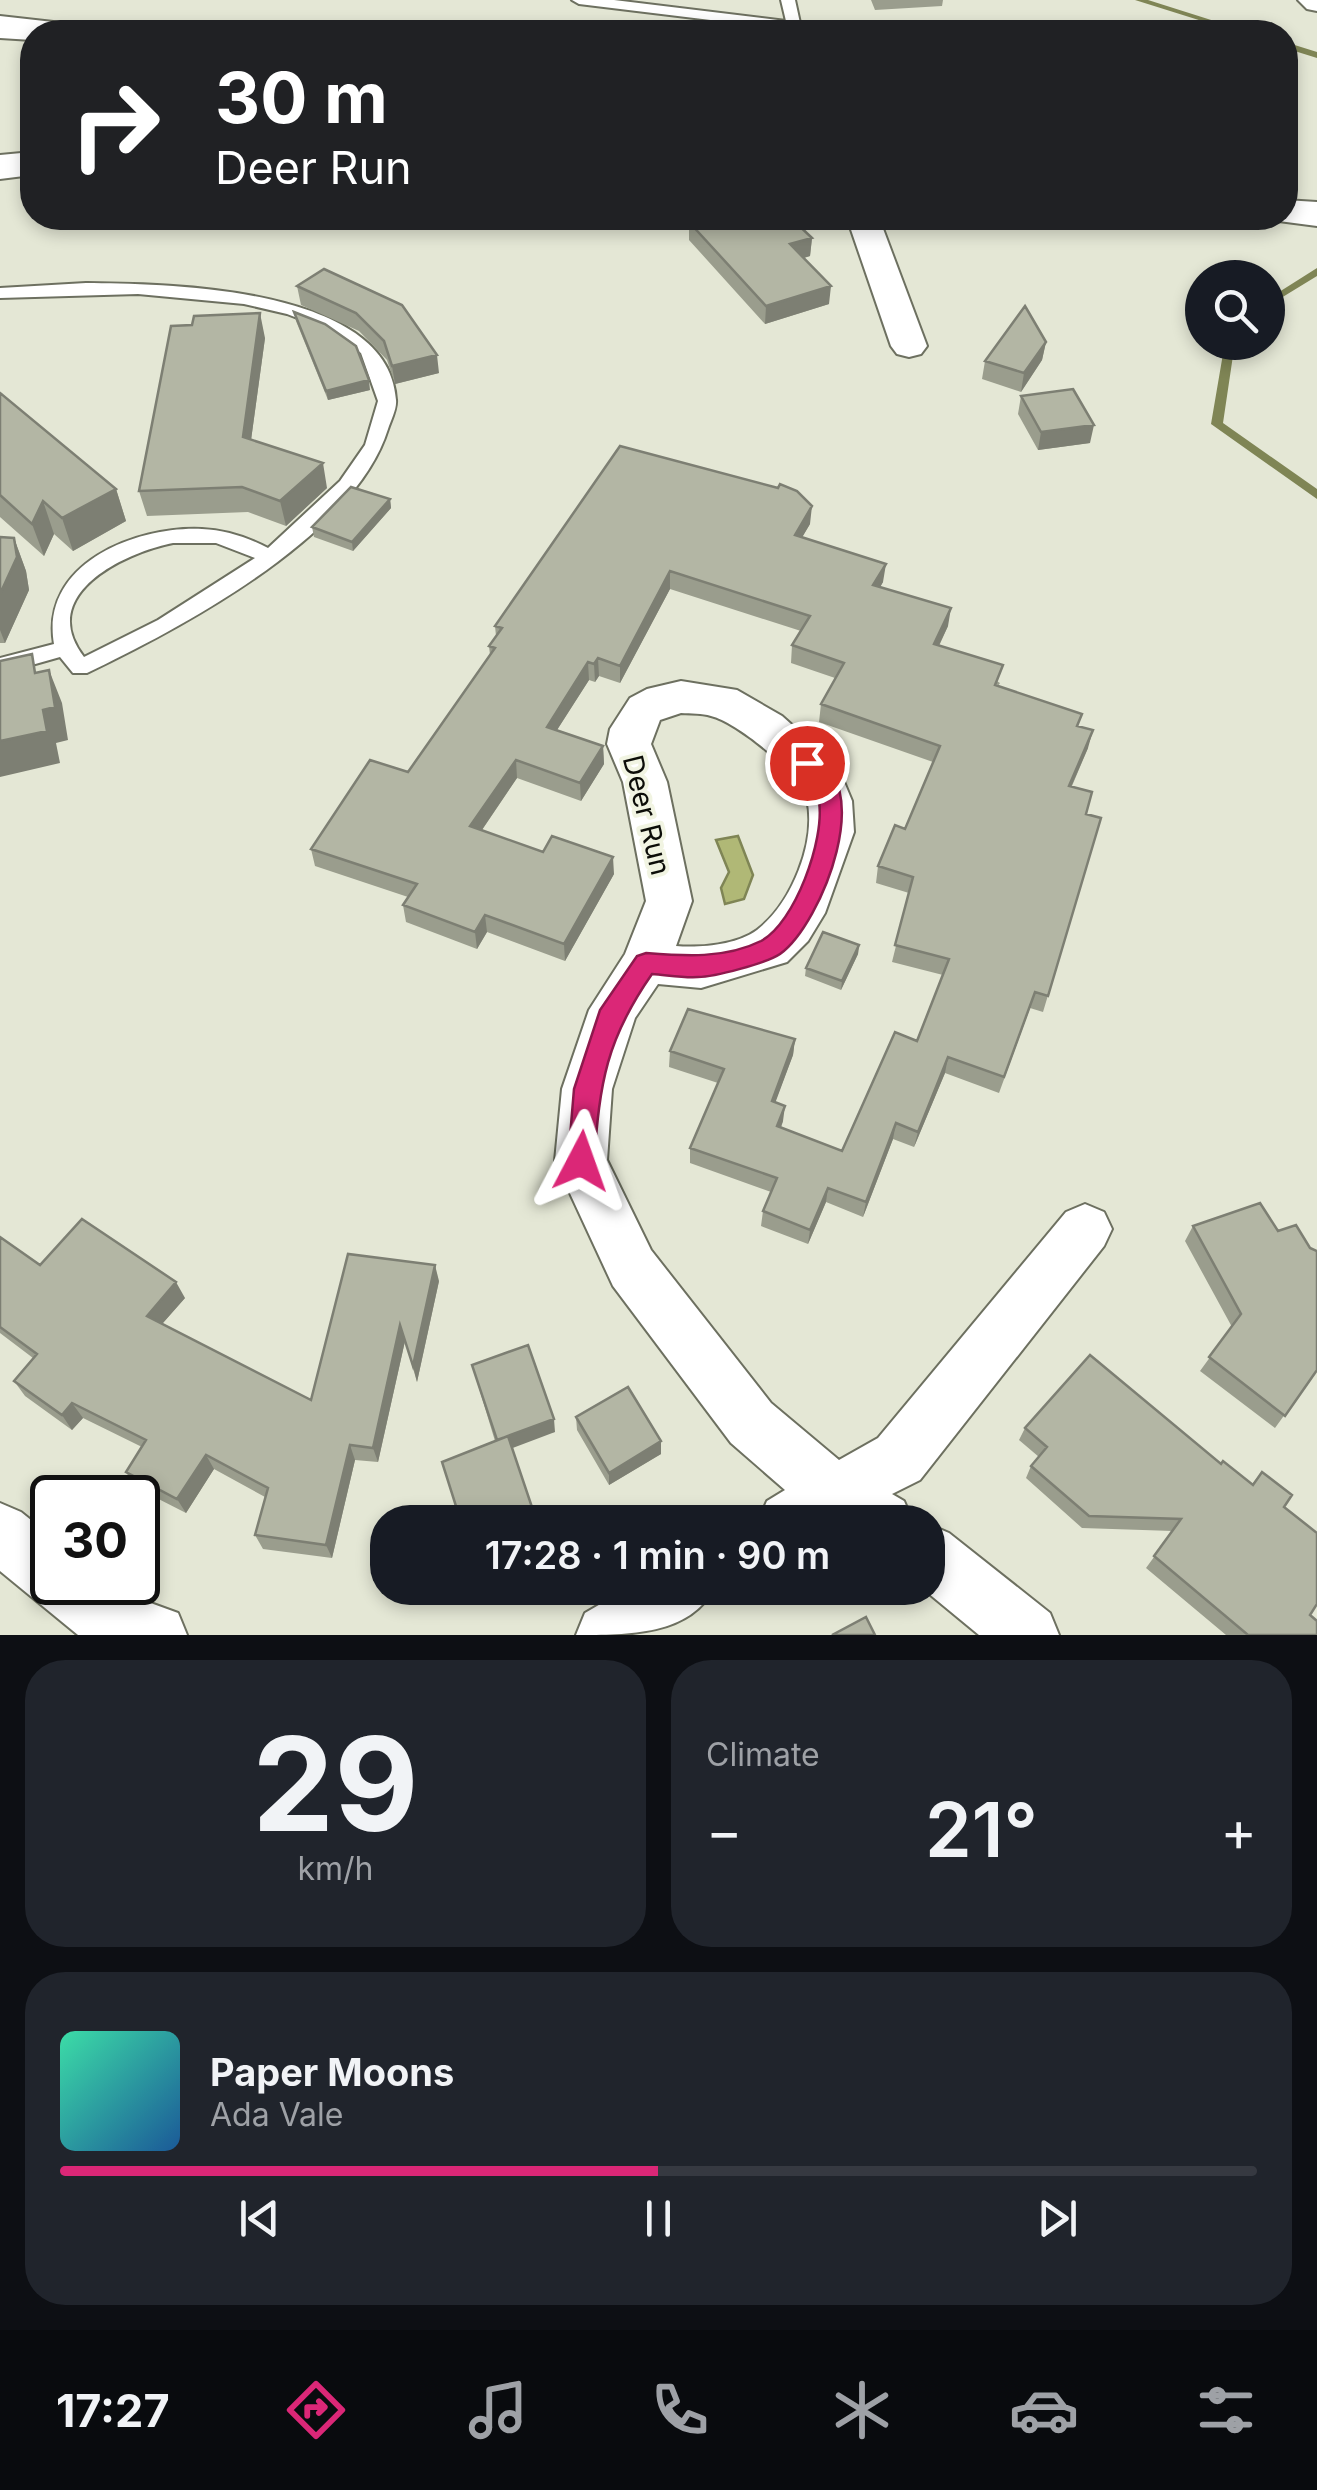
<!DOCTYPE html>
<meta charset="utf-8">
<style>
:root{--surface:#171b24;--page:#20242c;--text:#f1f3f6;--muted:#9ea1a6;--line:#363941;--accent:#db2777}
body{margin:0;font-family:Inter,sans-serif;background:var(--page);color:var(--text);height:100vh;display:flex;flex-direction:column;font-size:38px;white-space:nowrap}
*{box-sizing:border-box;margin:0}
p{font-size:32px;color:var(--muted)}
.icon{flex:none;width:55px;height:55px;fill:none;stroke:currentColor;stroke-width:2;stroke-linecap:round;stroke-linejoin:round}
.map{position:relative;height:1635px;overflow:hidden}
.details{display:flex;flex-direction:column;gap:25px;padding:25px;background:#0d0f14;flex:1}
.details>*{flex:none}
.hud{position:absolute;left:20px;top:20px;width:1278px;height:210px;border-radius:40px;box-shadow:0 5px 15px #0003;background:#202124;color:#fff;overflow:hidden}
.fabs{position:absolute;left:1185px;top:260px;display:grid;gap:20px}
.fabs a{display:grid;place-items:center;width:100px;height:100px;border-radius:50%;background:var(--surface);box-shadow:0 5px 15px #0003;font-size:50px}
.speed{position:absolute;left:30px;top:1475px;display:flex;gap:20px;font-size:50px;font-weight:700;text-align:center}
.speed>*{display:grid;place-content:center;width:130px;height:130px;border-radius:50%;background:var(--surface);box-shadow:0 5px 15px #0003;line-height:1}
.speed .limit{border:5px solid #111;border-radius:15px;background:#fff;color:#111}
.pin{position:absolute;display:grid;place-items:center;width:85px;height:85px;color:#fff;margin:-42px;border:5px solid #fff;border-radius:50%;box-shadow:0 2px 10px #0007}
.me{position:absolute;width:110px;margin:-55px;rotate:4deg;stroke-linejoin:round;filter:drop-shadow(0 0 8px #0008)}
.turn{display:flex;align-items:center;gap:35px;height:210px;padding:0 30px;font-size:45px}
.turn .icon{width:130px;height:130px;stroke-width:2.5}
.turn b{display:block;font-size:70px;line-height:85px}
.big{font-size:75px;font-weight:600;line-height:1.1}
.details .widget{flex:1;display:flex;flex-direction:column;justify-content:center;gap:15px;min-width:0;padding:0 35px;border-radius:40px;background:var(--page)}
.details .dial{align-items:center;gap:0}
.dial b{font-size:130px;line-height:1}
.song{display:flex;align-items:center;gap:30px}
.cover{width:120px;height:120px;border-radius:15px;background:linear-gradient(135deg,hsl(160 70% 55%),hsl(210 70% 35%))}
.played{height:10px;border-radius:5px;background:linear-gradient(90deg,var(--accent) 50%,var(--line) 50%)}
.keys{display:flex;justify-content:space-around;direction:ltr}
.heat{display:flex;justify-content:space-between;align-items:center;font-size:55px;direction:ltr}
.details .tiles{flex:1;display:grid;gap:25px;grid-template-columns:1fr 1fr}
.widget:last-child{grid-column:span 2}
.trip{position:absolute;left:370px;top:1505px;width:575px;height:100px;border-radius:40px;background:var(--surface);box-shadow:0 5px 15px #0003;font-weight:600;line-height:100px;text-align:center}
.tabs{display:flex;height:160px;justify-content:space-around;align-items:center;background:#090b0e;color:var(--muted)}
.tabs .icon{width:70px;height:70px}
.tabs .active{color:var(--accent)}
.tabs b{font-size:45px;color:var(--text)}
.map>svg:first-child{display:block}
</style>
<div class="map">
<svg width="1317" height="1635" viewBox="0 0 1317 1635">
<rect width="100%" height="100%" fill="#e4e7d5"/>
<path fill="#b0b876" stroke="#7f8555" stroke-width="2.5" d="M738,836L753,875L744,899L725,904L721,888L729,872L716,840Z"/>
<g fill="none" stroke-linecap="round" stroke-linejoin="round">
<path fill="#7f8555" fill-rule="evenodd" d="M1135,0H1148L1249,32H1237Z
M1285,42L1317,52V58L1285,48Z
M1317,268V276L1268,306V299Z
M1225,342H1235L1223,423L1317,489V499L1211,424Z"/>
<defs>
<path id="lane" d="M572,0H614L786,21L781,0H795L800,23L841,28L848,32H810L579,4Z
M86,283C168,284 389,286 396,400C397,409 391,420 388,429C355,536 183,627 87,673H73L60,657L0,674V658L54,644C40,564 135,526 202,529C225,530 247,537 268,548L340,481L365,445L378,401L361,353L328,330L287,314L244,304L138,294L0,298V288ZM173,543H216L255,558L158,620L84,657C36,595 123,553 173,543Z"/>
<path id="street" d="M1298,0H1317V11L1307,9Z
M847,218H879L927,346L921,354L909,357L897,354L891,346Z
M681,681L737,690L782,716L837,765L852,801L854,832L825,913L808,941L787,962L701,988L658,984L635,1018L612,1089L607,1160L651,1250L771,1403L839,1460L878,1438L1066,1212L1085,1204L1104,1212L1112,1229L1104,1246L920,1480L892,1494L904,1501L913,1522H758L767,1501L785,1490L731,1443L613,1286L555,1161L562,1089L589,1010L625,954L646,901L623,782L607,744L610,729L630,698L647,689ZM681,713C691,714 702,713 711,716C737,722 801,774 807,799C817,842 791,904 757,930C737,945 700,948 676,946L692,901L667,782L651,744L660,720Z
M0,1503L21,1512L52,1537V1582H110L123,1593L178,1613L187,1635H78L0,1571Z
M928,1524L949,1533L1050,1613L1059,1635H979L922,1588H928Z
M628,1588H714C690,1635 629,1635 576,1635L585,1613Z"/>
<path id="secondary" d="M32,152V175L0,179V155Z
M1285,200L1317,202V226L1271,220L1269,218H1285Z"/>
<path id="highway" d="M0,16L80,25L86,32H32V40L0,38Z"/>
</defs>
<use href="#lane" stroke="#6d7060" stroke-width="4"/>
<use href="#street" stroke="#6d7060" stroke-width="4"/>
<use href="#secondary" stroke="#6d7060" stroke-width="4"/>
<use href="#highway" stroke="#6d7060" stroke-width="4"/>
<use href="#lane" fill="#fff" fill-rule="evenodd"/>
<use href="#street" fill="#fff" fill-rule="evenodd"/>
<use href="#secondary" fill="#fff" fill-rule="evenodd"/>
<use href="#highway" fill="#fff" fill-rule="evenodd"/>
</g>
<path fill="#9a9d8d" d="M871,0H943L942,6L875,10Z
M689,222L812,238L810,256L804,258L829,304L765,324L689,240Z
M324,269L439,373L395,384L387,360L359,331L301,305L297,286Z
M294,312L370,390L328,400L296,321Z
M192,325L265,338L251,440L327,488L286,526L248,512L147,516L139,491Z
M1046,342L1042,360L1021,392L982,379L985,361Z
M0,393L116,489L126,521L73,551L54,534L44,556L0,517Z
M1021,396L1090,443L1038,450L1018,414Z
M390,499L391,508L353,551L314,537L312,527Z
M810,524L802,537L883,582L880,587L948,626L939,646L1000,683L998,686L1079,726L1088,748L1072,786L1086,814L1101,818L1043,1012L1030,1008L999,1093L945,1073L914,1147L893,1139L863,1217L826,1202L808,1244L761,1226L763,1211L771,1192L690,1163V1148L718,1083L669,1067L670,1051L795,1039L793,1055L775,1102L783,1121L781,1128L842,1151L917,1041L943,975L892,962L909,893L876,883L878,866L905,829L933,762L819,722L821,704L835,678L791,663L792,645L801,631L670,589L620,683L599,676L595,682L589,680L557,730L603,746L604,764L581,801L517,778L482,830L543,852L614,874L565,961L487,932L477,949L406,922L403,905L408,897L315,866L311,849L408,772L490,655L489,646L496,636L495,626Z
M0,537L14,538L26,571L29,590L5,643H0Z
M859,945L858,954L841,990L805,976L806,968Z
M1193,1226L1317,1370L1275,1428L1200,1371L1232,1327L1185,1241Z
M0,1237L40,1265L185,1298L162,1324L311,1400L439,1281L417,1382L405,1341L378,1462L355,1460L332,1558L263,1549L255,1535L265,1497L214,1469L186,1513L135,1487L126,1472L142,1447L83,1418L72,1430L25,1396L14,1381L33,1358L0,1333Z
M472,1365L555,1432L495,1441Z
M576,1417L661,1441V1454L609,1485L577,1430Z
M1025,1428L1221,1464L1252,1484L1262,1472L1284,1507L1310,1615L1317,1635H1226L1146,1568L1173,1531L1082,1528L1026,1478L1031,1466L1039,1457L1019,1440Z"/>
<path fill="#7d7f73" d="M812,238L810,256L789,262L790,244Z
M831,286L829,304L765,324L766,306Z
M260,313L265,338L248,462L243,437Z
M1046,342L1042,360L1021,392L1024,373Z
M437,355L439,373L395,384L392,366Z
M369,380L370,390L328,400L326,391Z
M1094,425L1090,443L1038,450L1041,432Z
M323,463L327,488L286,526L280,501Z
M116,489L126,521L73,551L62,518Z
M390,499L391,508L353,551L352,542Z
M43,501L54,534L44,556L32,524Z
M812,506L810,524L793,553L795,535Z
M14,538L26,571L29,590L5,643L0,630V594Z
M886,564L883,582L871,603L873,585Z
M670,571V589L620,683V666Z
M951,608L948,626L931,662L934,644Z
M598,658L599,676L595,682L594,664Z
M588,662L589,680L548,744L547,727Z
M49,670L62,703L68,740L56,743L60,763L0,777V741Z
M1093,730L1088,748L1064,803L1069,786Z
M603,746L604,764L581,801L580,783Z
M516,760L517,778L473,843L470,826Z
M613,857L614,874L565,961L564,944Z
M485,915L487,932L477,949L475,932Z
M859,945L858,954L841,990L842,981Z
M795,1039L793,1055L770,1117L772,1101Z
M948,1057L945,1073L914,1147L918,1132Z
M785,1106L783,1121L775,1142L777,1126Z
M896,1123L893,1139L863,1217L866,1202Z
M828,1188L826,1202L808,1244L810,1230Z
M435,1265L439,1281L417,1382L413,1366Z
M176,1282L185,1298L155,1332L147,1316Z
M400,1325L405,1341L378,1462L373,1448Z
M72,1403L83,1418L72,1430L62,1415Z
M554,1419L555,1432L499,1453L497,1440Z
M661,1441V1454L609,1485V1473Z
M350,1445L355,1460L332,1558L326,1545Z
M206,1455L214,1469L186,1513L177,1499Z"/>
<path fill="#b3b6a4" stroke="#7d7f73" stroke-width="2.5" d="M703,218H791L812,238L790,244L831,286L766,306L689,222Z
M324,269L402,305L437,355L392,366L384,341L356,313L297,286Z
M1025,306L1046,342L1024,373L985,361Z
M294,312L325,324L356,346L369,380L326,391Z
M260,313L243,437L323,463L280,501L242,487L139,491L171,326L192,325L194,316Z
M1073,389L1094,425L1041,432L1021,396Z
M0,393L116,489L62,518L43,501L32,524L0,495Z
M620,446L778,488L780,484L797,491L812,506L795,535L886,564L873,585L951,608L934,644L1003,665L995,685L1082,714L1077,726L1093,730L1069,786L1092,792L1086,814L1101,818L1048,996L1035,992L1004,1077L948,1057L918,1132L896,1123L866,1202L828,1188L810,1230L763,1211L777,1178L690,1148L724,1069L670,1051L688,1009L795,1039L772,1101L785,1106L777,1126L842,1151L895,1032L917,1041L949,959L895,945L913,877L878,866L895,825L905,829L940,746L821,704L844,663L792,645L810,616L670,571L620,666L598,658L594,664L588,662L547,727L603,746L580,783L516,760L470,826L543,852L552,836L613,857L564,944L485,915L475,932L403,905L417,884L311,849L370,760L408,772L495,648L489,646L502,628L495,626Z
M351,487L390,499L352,542L312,527Z
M0,537L14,538L17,557L0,594Z
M32,654L35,673L49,670L55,707L43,710L47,731L0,741V661Z
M823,932L859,945L842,981L806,968Z
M1260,1203L1278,1231L1296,1225L1310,1248L1317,1251V1370L1285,1416L1209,1357L1241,1314L1193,1226Z
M82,1219L176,1282L147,1316L311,1400L348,1254L435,1265L413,1366L400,1325L373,1448L350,1445L326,1545L255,1535L268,1488L206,1455L177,1499L126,1472L146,1440L72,1403L62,1415L14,1381L37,1354L0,1327V1237L40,1265Z
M528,1345L554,1419L497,1440L472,1365Z
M1090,1355L1221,1464L1223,1461L1253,1485L1262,1472L1292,1495L1284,1507L1317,1533V1604L1310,1615L1317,1621V1635H1248L1154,1556L1181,1519L1089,1516L1031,1466L1047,1447L1025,1428Z
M628,1387L661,1441L609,1473L576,1417Z
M508,1436L537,1522H461L442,1462Z
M866,1617L875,1635H832Z"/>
<path fill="#db2777" stroke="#8e194d" stroke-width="2.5" d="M807,754C880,777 822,924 780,954C767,963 714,977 698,977C683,978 667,975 652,974C606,1040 600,1082 594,1161L590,1169L581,1173L572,1169L568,1161L574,1089L600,1010L637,956L646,953C684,956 725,959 761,941C795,923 825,839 819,802C816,785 804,777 796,763Z"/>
<g text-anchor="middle" stroke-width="8" stroke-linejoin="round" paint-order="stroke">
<g font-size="28" fill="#0c0d08" stroke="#f1f4e2">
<text transform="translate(647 815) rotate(76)" y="10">Deer Run</text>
</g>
</g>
</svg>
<div class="fabs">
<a><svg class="icon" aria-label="search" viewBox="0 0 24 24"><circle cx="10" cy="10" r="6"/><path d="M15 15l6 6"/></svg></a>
</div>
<div class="speed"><div class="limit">30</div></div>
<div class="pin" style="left:807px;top:763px;background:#d93025"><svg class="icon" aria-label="arrive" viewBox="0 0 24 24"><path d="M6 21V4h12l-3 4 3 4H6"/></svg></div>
<svg class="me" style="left:581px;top:1161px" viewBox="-20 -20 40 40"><path d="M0-17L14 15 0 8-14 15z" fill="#db2777" stroke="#fff" stroke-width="4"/></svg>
<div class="trip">17:28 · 1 min · 90 m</div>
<div class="hud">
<div class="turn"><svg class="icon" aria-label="right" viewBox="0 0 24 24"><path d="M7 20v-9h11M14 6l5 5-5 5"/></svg><div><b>30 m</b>Deer Run</div></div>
</div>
</div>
<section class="details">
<div class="tiles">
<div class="widget dial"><b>29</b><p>km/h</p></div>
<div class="widget"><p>Climate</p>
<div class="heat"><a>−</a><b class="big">21°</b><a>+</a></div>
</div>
<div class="widget">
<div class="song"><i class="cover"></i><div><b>Paper Moons</b><p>Ada Vale</p></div></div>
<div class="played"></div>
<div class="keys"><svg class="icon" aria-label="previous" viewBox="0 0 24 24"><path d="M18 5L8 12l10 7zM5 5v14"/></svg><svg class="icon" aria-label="pause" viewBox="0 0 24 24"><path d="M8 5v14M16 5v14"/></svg><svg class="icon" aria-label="next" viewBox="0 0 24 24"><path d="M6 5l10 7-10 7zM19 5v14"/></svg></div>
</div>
</div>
</section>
<nav class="tabs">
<b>17:27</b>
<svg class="icon active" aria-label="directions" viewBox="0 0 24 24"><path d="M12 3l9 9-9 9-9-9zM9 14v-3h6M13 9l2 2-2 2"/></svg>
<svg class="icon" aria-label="music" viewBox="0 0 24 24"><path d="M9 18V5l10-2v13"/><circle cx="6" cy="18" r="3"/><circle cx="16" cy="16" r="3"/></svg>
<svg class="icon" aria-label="phone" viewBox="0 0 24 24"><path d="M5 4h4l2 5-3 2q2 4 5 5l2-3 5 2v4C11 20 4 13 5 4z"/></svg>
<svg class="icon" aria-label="climate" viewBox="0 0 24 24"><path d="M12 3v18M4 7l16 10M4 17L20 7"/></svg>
<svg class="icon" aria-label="car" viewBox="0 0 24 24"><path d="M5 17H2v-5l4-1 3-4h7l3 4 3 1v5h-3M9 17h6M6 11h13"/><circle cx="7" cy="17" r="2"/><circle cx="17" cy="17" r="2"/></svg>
<svg class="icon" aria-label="filters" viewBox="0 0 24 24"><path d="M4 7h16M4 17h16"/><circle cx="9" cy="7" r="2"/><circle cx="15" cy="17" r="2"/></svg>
</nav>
